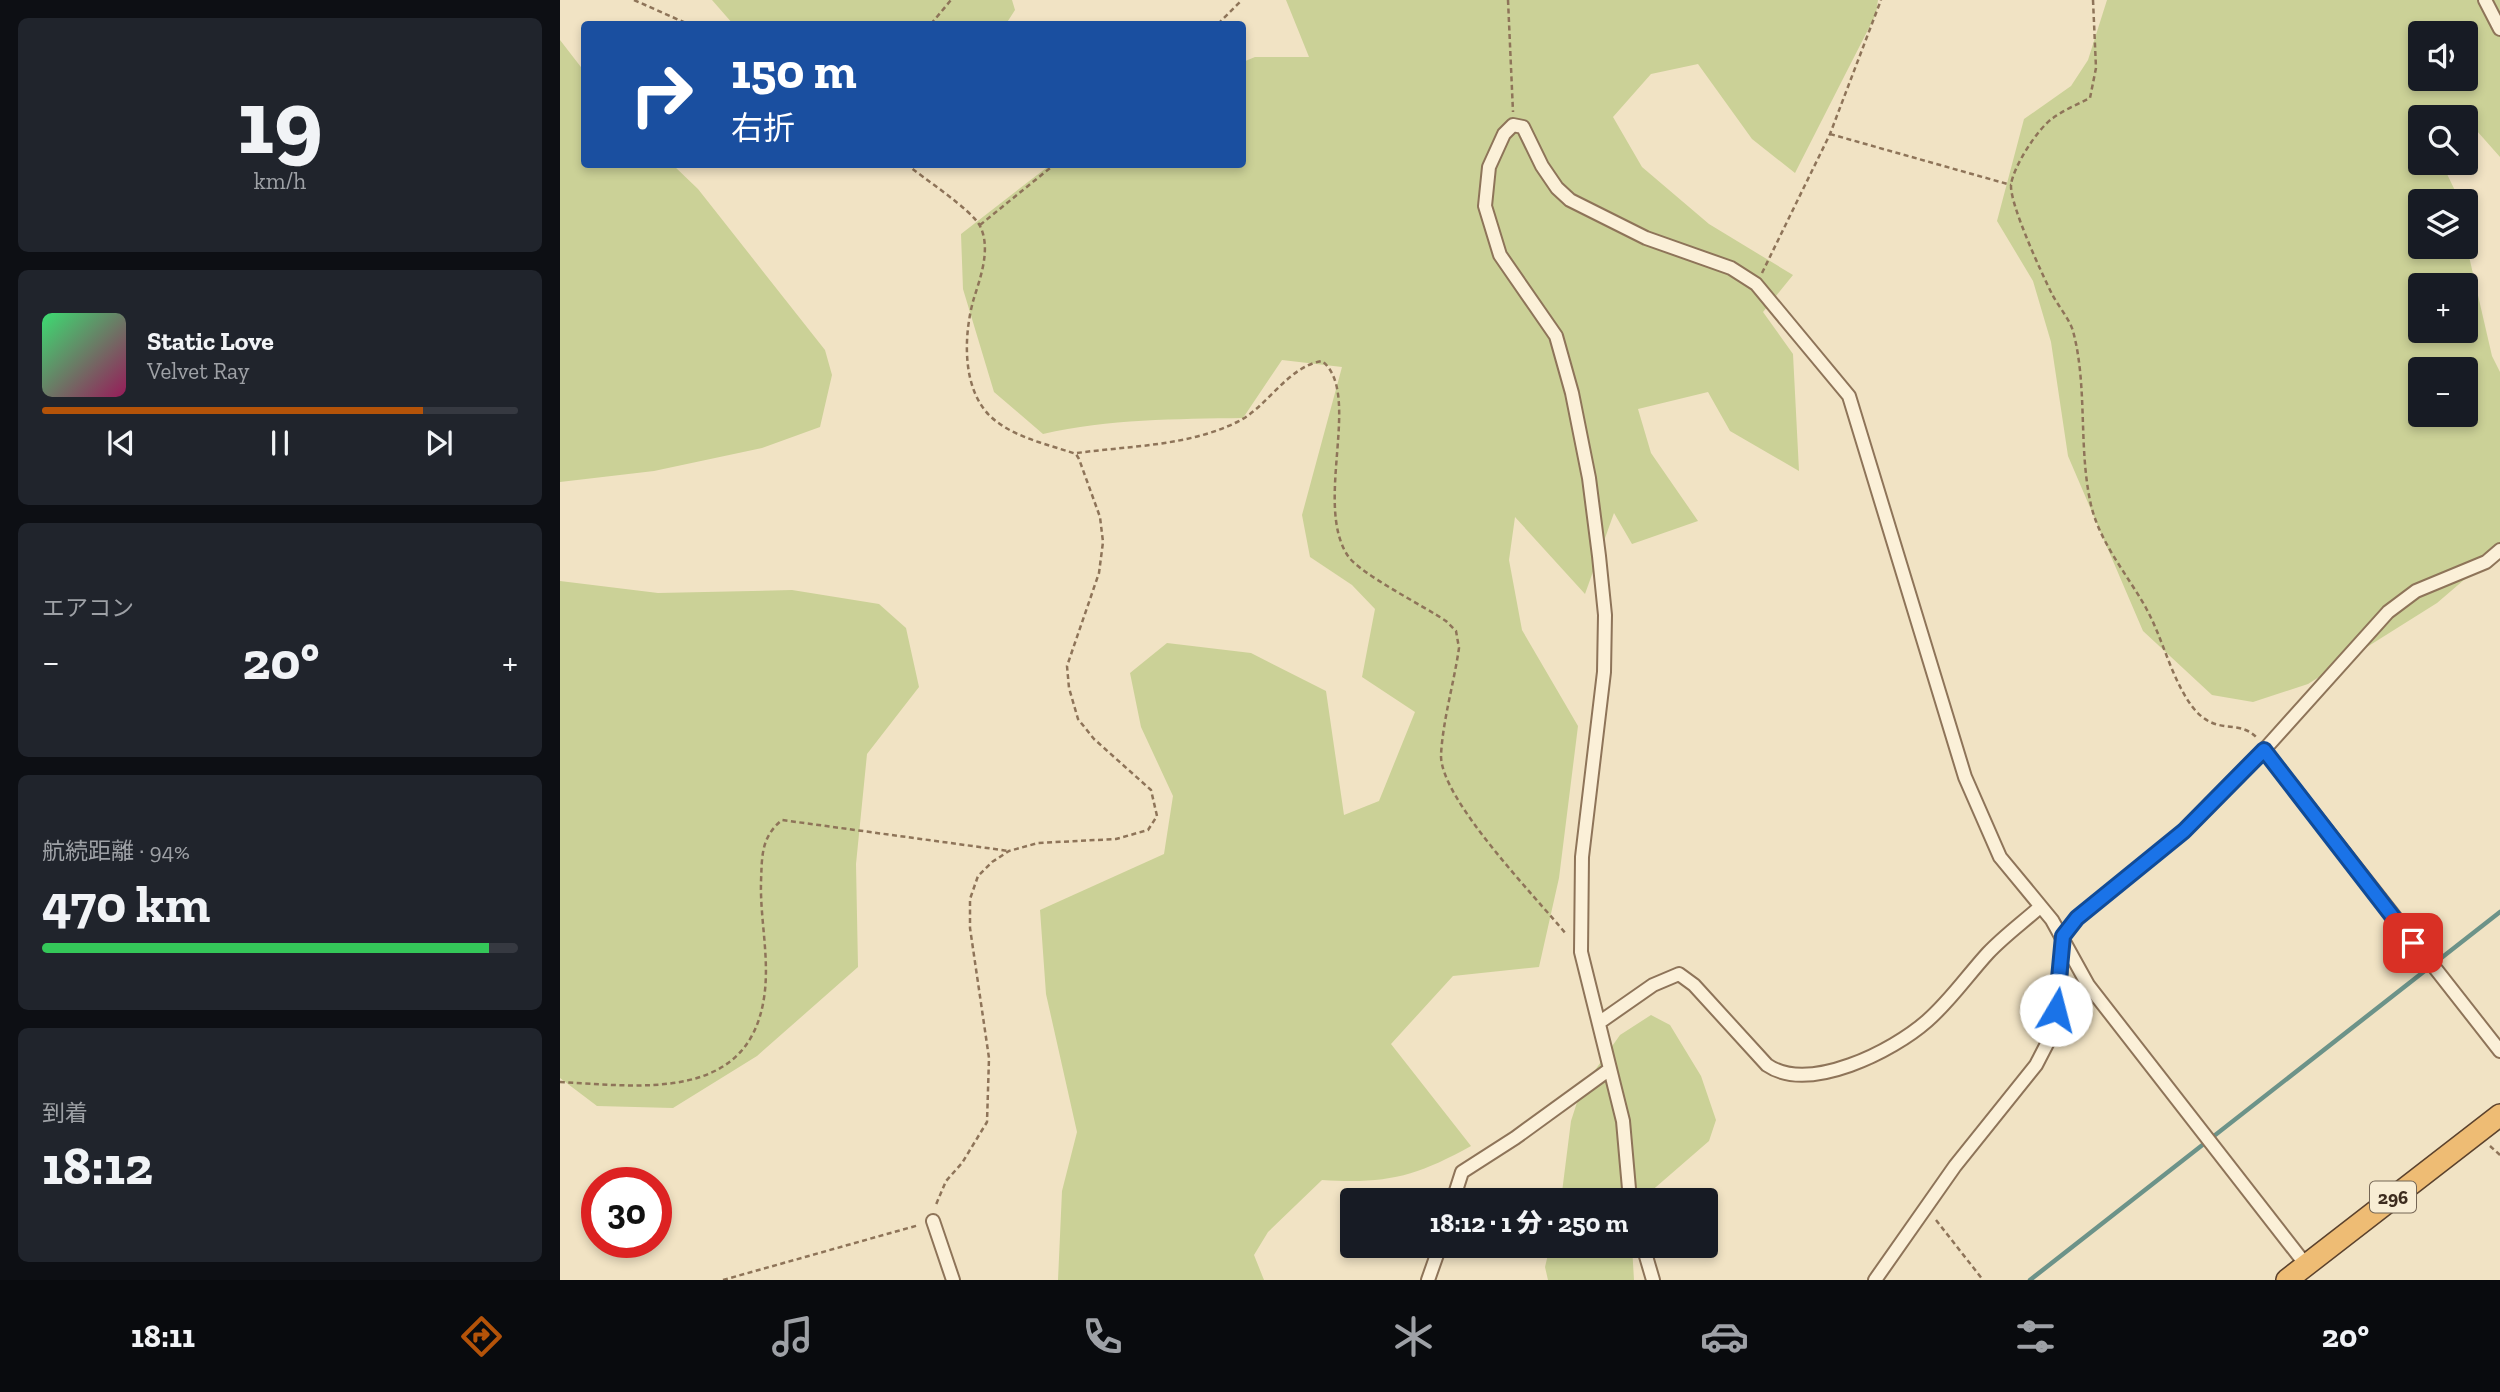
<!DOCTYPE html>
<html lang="ja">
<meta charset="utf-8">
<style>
:root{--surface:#171b24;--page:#20242c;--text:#f1f3f6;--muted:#9ea1a6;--line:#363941;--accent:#b45309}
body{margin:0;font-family:"Zilla Slab","Noto Sans JP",serif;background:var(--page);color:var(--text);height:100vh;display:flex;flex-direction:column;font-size:26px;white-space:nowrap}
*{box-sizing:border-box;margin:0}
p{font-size:23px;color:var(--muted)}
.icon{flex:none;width:38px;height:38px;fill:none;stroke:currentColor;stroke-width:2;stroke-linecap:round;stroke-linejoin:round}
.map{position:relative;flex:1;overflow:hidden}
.side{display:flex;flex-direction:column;gap:18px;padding:18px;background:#0d0f14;width:560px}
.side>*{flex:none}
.hud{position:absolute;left:21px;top:21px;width:665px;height:147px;border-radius:7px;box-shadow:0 4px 10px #0003;background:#1a4fa0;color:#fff;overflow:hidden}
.buttons{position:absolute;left:1848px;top:21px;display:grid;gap:14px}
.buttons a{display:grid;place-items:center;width:70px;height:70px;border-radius:7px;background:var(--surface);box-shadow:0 4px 10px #0003;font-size:35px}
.speed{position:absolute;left:21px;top:1167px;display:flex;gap:14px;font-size:35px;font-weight:700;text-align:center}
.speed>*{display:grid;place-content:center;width:91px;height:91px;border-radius:50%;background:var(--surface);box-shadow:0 4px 10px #0003;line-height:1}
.speed .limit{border:10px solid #d22;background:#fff;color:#111}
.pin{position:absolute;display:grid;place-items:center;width:60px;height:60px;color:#fff;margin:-30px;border-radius:14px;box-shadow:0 4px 10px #0006}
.me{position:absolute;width:77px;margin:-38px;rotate:8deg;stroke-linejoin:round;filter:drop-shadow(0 0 5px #0008)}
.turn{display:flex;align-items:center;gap:24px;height:147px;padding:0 35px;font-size:32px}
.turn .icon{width:91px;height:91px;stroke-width:2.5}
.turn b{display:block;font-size:49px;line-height:60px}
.big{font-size:52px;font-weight:800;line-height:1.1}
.side .card{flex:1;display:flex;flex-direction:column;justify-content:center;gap:10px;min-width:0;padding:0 24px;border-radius:10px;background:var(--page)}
.side .dial{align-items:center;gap:0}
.dial b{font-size:91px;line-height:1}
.song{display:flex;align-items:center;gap:21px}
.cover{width:84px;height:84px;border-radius:10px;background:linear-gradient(135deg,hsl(140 70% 55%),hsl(330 70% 35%))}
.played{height:7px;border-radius:4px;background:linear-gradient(90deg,var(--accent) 80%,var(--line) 80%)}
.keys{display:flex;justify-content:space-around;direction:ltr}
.heat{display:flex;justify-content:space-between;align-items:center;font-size:38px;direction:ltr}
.charge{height:10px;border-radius:5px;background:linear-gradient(90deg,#34c759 94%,var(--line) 0)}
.trip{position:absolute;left:780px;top:1188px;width:378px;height:70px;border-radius:7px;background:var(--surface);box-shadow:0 4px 10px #0003;font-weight:800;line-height:70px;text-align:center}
.tabs{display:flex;height:112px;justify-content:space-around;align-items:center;background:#090b0e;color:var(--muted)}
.tabs .icon{width:49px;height:49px}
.tabs .selected{color:var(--accent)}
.tabs b{font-size:32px;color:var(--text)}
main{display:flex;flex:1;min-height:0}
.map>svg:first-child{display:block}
</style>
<main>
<section class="side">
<div class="card dial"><b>19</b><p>km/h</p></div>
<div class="card">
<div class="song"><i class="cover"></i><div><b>Static Love</b><p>Velvet Ray</p></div></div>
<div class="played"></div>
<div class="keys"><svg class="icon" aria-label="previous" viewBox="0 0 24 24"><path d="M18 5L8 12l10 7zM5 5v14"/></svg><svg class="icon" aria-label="pause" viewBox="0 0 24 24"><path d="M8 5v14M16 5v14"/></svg><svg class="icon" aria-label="next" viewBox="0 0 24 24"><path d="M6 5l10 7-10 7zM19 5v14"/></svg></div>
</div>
<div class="card"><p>エアコン</p>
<div class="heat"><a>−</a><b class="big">20°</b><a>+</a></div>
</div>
<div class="card"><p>航続距離 · 94%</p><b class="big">470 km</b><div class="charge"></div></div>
<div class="card"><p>到着</p><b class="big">18:12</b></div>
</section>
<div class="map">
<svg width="1940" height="1280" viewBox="0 0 1940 1280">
<rect width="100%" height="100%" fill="#f1e3c4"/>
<path fill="#cbd197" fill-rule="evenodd" d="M152,0H452L455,10L446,24H173Z
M726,0H1318L1316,14L1235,173L1192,139L1138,64L1091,74L1053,117L1082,167L1149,224L1233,275L1203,312L1233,354L1239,471L1170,431L1148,392L1078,409L1091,453L1138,521L1072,544L1054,513L1025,594L955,517L949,560L962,630L1018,726L999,878L979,967L893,976L831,1044L911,1146C855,1177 826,1184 762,1180L708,1232L694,1255L704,1280H498L502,1191L517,1132L486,994L480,910L604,854L613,796L581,727L570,673L607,643L691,653L766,691L784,815L819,801L855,712L802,677L815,609L792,585L750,557L742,515L782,367L722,360L683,418C616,419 549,419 483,434L434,392L403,289L401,234L490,165L682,164L683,62L695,57H749Z
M1547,0H1940V157L1894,105L1891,117H1860V163H1887V174L1900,201H1860V247H1906V213L1916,234L1908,252L1932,356L1940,372V549L1877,603L1748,684L1693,702L1652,695L1583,631L1508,456L1491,342L1473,281L1437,221L1464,119L1511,86L1528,60ZM1860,33H1906V79H1860ZM1860,285H1906V331H1860ZM1860,369H1906V415H1860Z
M0,40L24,71V164L113,165L138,189L265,350L272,375L260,427L202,448L94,471L0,482Z
M0,581L98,593L232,590L319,604L346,628L359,687L307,754L296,864L298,967L197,1056L113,1108L37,1106L0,1078Z
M1091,1015L1110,1025L1141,1076L1156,1120L1149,1141L1081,1200H1001L1011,1121L1021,1090L1060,1035Z
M990,1246H1072L1074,1280H988L985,1267Z"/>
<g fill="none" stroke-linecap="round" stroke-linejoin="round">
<path stroke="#6c9389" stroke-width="4.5" d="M1470,1280L1940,912"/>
<defs>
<path id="minor" d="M1925,0L1940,29
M1704,750L1940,1051
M1040,1022L1093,985L1119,974L1134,985L1207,1065C1249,1094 1333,1051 1367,1021C1390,1001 1407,976 1428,953C1444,936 1462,923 1480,907
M893,1200L902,1172L955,1138L1050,1069
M1070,1200L1063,1121L1021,952L1022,857L1044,672L1045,615L1039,556L1029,478L1012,393L996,336L940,255L925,206L929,167L944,134L953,125L963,127L982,166L997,188L1010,200L1086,238L1171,268L1196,284L1289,396L1405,777L1440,857L1492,920L1528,985L1746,1265
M373,1221L393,1280
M1083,1246L1093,1280
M868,1280L880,1246
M1315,1280L1395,1166L1476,1065L1491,1036L1500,985L1503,936L1517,918L1624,831L1704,750L1828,612L1856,591L1926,562L1940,550"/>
<path id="trunk" d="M1727,1280L1940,1115"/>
</defs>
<use href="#minor" stroke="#8e7459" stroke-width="16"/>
<use href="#trunk" stroke="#5b422d" stroke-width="24"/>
<path stroke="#8e7459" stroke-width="2.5" stroke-dasharray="5 3.5" stroke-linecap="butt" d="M74,0L128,24
M948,0L953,112
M1533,0L1536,68L1530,98C1518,104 1504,110 1493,118C1478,128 1453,167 1451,185C1450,205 1482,274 1492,294C1498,306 1509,318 1513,331C1528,387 1518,448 1531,505C1540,543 1567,574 1586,608C1602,637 1609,670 1627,699C1653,741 1677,716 1697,738
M371,24L391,0
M658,24L682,0
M1270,134L1451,185
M346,164C362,177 412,210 420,226C431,248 421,276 414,298C404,332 401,386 429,415C451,437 487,444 516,454L519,459L540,517L543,542L539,573L507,666L509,688L518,719L534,739L591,790L597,816L588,830L556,839L478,843L449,851L432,862L418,876L410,899V928L429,1058L427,1122L402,1163L386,1181L375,1207
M420,225L495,164
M1202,273L1270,134L1321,0
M517,453C569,446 627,446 675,423C707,409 726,367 762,361C803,393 753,504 788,556C800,574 864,606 886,621L896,631L899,648C894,683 883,719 881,755C880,799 976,897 1006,934
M0,1082C79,1086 188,1103 204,998C210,959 200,920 201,882C202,856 201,837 222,820L449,851
M1930,1146L1940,1155
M1376,1220L1423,1280
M163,1280L359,1225"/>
<use href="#minor" stroke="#fbf0d8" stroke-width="12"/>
<use href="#trunk" stroke="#eebc74" stroke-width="21"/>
</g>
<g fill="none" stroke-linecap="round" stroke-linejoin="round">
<defs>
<path id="route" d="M1496,1010L1503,936L1517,918L1624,831L1704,750L1853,943"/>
</defs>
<use href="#route" stroke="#114b97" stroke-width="18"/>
<use href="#route" stroke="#1a73e8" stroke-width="12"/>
</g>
<g text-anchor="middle" stroke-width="7" stroke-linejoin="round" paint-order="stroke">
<rect fill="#f8edd4" stroke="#756655" stroke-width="2" x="1810" y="1181.5" width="46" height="31" rx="5"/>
<g font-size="19" font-weight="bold" fill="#3d2c1e">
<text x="1833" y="1204">296</text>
</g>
</g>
</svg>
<div class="buttons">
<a><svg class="icon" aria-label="sound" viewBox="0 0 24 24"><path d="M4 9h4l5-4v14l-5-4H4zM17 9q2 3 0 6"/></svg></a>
<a><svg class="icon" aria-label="search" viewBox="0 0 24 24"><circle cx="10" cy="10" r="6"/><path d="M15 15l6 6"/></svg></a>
<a><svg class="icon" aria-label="layers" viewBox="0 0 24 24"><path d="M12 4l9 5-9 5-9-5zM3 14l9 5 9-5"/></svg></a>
<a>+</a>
<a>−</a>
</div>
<div class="speed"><div class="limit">30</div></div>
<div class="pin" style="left:1853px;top:943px;background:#d93025"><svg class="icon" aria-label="arrive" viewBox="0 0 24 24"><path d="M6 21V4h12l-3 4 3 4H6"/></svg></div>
<svg class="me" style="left:1496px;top:1010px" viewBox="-20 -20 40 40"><circle r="19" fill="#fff"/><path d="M0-13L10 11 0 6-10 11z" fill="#1a73e8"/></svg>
<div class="trip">18:12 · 1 分 · 250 m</div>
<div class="hud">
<div class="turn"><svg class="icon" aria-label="right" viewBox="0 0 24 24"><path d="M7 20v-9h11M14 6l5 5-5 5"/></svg><div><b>150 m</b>右折</div></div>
</div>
</div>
</main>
<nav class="tabs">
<b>18:11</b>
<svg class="icon selected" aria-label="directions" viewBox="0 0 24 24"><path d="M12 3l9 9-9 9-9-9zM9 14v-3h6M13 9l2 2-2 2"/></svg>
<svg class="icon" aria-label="music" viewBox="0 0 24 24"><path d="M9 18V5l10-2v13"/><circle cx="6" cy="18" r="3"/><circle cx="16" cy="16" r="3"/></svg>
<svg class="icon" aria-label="phone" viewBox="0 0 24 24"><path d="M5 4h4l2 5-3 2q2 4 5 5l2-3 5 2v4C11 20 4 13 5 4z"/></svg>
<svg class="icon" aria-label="climate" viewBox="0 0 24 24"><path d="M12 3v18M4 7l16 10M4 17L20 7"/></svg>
<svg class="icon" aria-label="car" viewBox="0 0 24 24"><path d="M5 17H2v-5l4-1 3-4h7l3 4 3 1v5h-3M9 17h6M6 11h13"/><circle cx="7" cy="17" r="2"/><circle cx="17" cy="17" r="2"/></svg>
<svg class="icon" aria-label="filters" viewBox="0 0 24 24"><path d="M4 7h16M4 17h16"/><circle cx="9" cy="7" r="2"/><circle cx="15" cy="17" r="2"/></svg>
<b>20°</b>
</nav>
